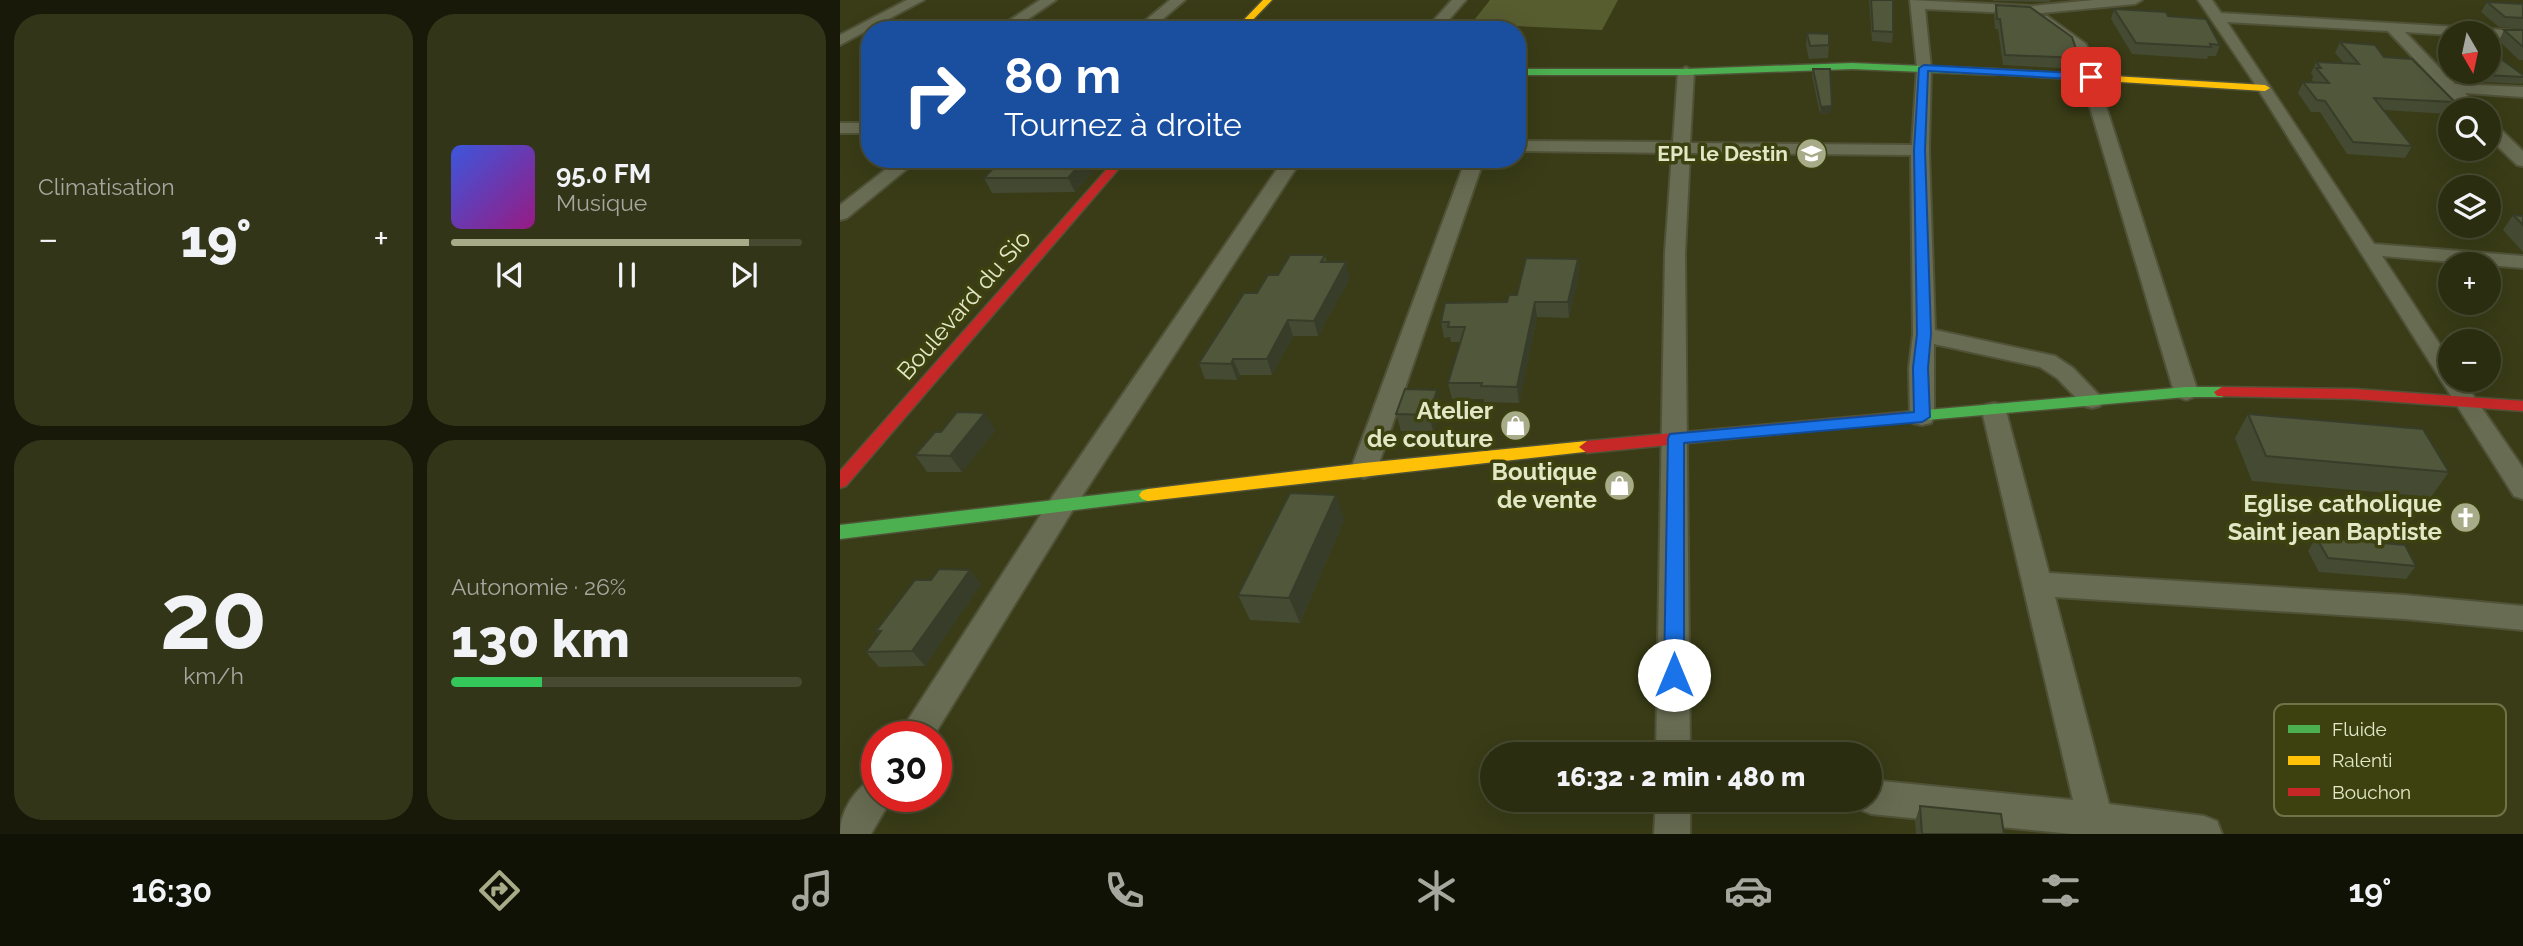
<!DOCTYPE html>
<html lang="fr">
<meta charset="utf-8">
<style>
:root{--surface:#2b2d10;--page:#333519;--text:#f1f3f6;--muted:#a6a89f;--line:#474930;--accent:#a7ab88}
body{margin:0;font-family:Raleway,sans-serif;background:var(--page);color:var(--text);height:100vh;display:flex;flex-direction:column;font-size:26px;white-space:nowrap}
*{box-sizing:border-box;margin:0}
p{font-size:23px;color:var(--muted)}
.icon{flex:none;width:38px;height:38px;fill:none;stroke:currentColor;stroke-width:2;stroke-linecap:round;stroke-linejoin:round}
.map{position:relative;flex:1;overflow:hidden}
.details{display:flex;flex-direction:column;gap:14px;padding:14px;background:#181909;width:840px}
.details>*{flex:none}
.guide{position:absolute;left:21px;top:21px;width:665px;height:147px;border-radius:28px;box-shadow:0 7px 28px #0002,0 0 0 2px var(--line);background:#1a4fa0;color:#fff;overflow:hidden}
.needle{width:46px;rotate:171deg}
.buttons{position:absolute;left:1598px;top:21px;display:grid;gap:14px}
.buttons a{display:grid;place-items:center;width:63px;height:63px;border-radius:50%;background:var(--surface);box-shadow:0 7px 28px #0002,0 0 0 2px var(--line);font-size:35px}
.speed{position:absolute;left:21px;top:721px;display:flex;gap:14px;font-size:35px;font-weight:700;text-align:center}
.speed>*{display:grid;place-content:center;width:91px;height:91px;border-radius:50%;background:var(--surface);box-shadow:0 7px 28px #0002,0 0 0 2px var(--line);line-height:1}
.speed .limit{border:10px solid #d22;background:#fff;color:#111}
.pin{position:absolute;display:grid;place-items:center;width:60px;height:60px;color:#fff;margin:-30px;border-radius:14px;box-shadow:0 4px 10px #0006}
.me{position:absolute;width:77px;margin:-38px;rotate:0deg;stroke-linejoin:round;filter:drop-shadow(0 0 5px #0008)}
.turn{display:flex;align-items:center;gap:24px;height:147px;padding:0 28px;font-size:32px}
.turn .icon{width:91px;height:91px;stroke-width:2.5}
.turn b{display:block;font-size:49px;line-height:60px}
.big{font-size:52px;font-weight:800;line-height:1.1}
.details .card{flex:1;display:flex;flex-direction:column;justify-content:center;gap:10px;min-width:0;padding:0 24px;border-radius:28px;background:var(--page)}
.details .dial{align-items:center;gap:0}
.dial b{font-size:91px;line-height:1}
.song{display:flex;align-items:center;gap:21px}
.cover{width:84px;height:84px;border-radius:10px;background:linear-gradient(135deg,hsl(230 70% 55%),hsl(310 70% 35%))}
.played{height:7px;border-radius:4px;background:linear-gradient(90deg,var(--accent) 85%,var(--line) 85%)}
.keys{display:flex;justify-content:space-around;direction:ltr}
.heat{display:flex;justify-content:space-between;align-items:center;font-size:38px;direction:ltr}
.charge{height:10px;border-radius:5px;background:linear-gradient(90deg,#34c759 26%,var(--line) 0)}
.details .tiles{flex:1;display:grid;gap:14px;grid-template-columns:repeat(2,1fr)}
.trip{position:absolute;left:640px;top:742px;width:402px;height:70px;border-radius:35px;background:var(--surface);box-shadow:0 7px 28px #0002,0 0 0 2px var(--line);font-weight:800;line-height:70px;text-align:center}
.dock{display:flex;height:112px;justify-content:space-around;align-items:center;background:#111206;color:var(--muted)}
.dock .icon{width:49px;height:49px}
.dock .selected{color:var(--accent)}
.dock b{font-size:32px;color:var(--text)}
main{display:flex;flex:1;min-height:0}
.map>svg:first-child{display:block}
</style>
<main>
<section class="details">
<div class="tiles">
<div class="card"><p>Climatisation</p>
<div class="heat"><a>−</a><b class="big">19°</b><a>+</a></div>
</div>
<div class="card">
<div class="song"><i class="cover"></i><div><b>95.0 FM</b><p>Musique</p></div></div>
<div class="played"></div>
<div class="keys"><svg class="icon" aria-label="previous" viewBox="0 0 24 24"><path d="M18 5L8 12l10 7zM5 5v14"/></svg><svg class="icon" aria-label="pause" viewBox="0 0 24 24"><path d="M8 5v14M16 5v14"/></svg><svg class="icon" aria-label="next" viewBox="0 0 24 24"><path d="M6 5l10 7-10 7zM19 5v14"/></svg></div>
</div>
<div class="card dial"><b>20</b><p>km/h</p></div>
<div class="card"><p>Autonomie · 26%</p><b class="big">130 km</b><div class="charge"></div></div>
</div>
</section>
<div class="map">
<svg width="1683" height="834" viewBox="0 0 1683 834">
<rect width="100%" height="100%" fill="#393c16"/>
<path fill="#585d30" d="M650,0H778L762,30L631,24Z"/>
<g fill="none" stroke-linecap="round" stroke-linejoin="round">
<defs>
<path id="street" d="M67,0H84L0,45V35Z
M200,0H216L172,30H155Z
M330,0H345L310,30H294Z
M612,0H626L600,30H585Z
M1070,0L1192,6L1254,0H1302L1295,4L1192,14L1085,9L1091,68L1089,150L1095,330L1215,356L1233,368L1264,400L1260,406L1252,408L1244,406L1217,378L1200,367L1094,344V417L1091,423L1082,425L1073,423L1070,417L1069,368L1073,334L1071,155L850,153L845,253L850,754H816L825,253L832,153L677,151V141L833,142L838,72L846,67L854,72L850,143L1072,145L1077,68Z
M1358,0H1372L1381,13L1683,31V39L1648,37V33L1610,35L1565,32L1615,84L1683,87V97L1625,93L1640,110H1623L1548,31L1387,22L1534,244L1683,256V268L1542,256L1610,360V380L1624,382L1683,468V499L1674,496L1411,78Z
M1207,16L1246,44L1358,392L1354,397L1346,400L1338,397L1334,392L1232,46L1202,23V17Z
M1648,122L1654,123L1683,151V166L1677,165L1648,137Z
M0,123H30V133H0Z
M59,159H79L7,218L0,220V205Z
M444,159H462L231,513L93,737H57L211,499Z
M626,159H644L537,469L533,475L524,478L515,475L511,469Z
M1154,403L1163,405L1166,411L1209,573L1565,595L1683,606V630L1565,619L1215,597L1269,804L1364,816L1377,821L1382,834H1232L1031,814L1019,809L1015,800H1031V780L1233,800L1142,411L1145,405Z
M37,777V796H53L31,834H0C0,812 15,786 37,777Z
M816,800H850V834H814Z"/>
<path id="fast" d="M1012,63L1155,69L1160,72L1155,75L1012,69L846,75H677V69H846Z
M1346,387H1382L1390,392L1382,397H1346L1064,422L1056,417L1064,412Z
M308,489L314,491L317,495L314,499L308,501L0,539V525Z"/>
<path id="slow" d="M423,0H432L403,30H394Z
M1155,69L1425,85L1430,88L1425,91L1152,74L1150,72Z
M747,441L753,443L755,447L753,451L308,501L302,499L299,495L302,491L308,489L524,463Z"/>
<path id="jam" d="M276,159H287L6,486L0,488V471Z
M1382,387L1515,389L1683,401V411L1515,399L1377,396L1374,392Z
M1064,412L1072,417L1070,421L747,453L739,447L747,441Z"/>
</defs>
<use href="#street" stroke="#505237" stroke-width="4"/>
<use href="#fast" stroke="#505237" stroke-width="3"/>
<use href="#slow" stroke="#505237" stroke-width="3"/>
<use href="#jam" stroke="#505237" stroke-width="3"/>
<use href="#street" fill="#686c52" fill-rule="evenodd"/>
<use href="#fast" fill="#4caf50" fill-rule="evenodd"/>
<use href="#slow" fill="#ffc107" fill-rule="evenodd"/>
<use href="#jam" fill="#c62828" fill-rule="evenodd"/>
</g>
<path fill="#454b33" d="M1029,0H1031L1053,32L1052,43L1032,41Z
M1153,0H1210V2L1153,1Z
M1647,2L1683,4V29L1659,27L1641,12Z
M1156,5L1239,58L1236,69L1163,65L1158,29H1155L1154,15Z
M1274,9L1328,16L1380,45L1376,56H1368L1367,59L1292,54L1271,19Z
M1664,30H1683V60H1679L1659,41Z
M967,33L989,45L988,58L969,59L966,46Z
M1500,42L1544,57L1615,102L1611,110H1610L1609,114L1544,110L1572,146L1565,158L1507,154L1480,112H1471L1458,93L1463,82H1474L1472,80L1473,76L1471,73L1476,62L1504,63L1495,53Z
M973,69L991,113L980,114L972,76Z
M1631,72H1648L1683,75V82L1682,84L1640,82Z
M162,159H264L235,192L152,193L144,178Z
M1673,215L1683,216V252L1663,230Z
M485,255L487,262L510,278L478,336H453L432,375H400L397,380L365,379L359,363L438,275Z
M738,259L739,274L729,318L697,317L679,403L644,402V399H612L608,383L620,342H611L610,337L604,338L601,322L667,302Z
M597,390L600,407L593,431H561L556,414Z
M1408,414L1609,472L1591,497L1412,481L1395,438Z
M156,430L122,472H87L75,455Z
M504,520L460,623L410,620L398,595Z
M1476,537L1576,566L1566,579L1479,572L1468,551Z
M130,570L141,584L85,666L39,667L26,652L39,633L36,631L91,580Z
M1080,806L1164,834H1076L1075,821Z"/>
<path fill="#383d29" d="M992,106L991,113L980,114L981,107Z
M245,159H264L235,192L228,178Z
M738,259L739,274L729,318L728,302Z
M506,262L510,278L478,336L474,321Z
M695,302L697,317L679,403L677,387Z
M448,320L453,336L432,375L427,359Z
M393,359L400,375L397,380L391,364Z
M597,390L600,407L593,431L589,415Z
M145,413L156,430L122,472L110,456Z
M496,495L504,520L460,623L449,598Z
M130,570L141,584L85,666L72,651Z"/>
<path fill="#50573b" stroke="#383d29" stroke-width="2" d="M1031,0H1053V32L1033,31Z
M1647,2L1683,4V18L1665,17Z
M1156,5L1190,7L1232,37L1239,58L1165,55L1160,19H1157Z
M1274,9L1326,12L1328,16L1366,19L1380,45L1370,44L1371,47L1296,43Z
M1664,30H1683V47Z
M967,33L989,34V45L970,46Z
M1500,42L1535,45L1544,57L1572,59L1615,102L1534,98L1572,146L1513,142L1485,101L1477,100L1463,82L1489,83L1476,68H1481L1476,62L1519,64Z
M1648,55L1657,56L1683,75V77L1644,75L1641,72H1648Z
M973,69H990L992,106L981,107Z
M162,159H245L228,178H144Z
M1673,215L1683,216V225Z
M450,255H485L481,262H506L474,321L448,320L427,359H393L391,364L359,363L404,293H417L428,275H438Z
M686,258L738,259L728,302H695L677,387L641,386L642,383H608L625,327H608L609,322H601L605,303L667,302L669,295H677Z
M565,389L597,390L589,415L556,414Z
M117,412L145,413L110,456L75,455L95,432H101Z
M1408,414L1583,429L1609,472L1426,456Z
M450,493L496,495L449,598L398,595Z
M1476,537L1565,545L1576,566L1488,558Z
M99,569L130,570L72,651L26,652L41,631H36L75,580H91Z
M1080,806L1161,814L1164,834H1082Z"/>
<path fill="#1a73e8" stroke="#114b97" stroke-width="2" d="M1084,65L1251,74L1255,77L1251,80L1088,71L1085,150L1091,334L1088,368L1090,417L1082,422L844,443V675L841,681L834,684L827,681L824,675L828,438L830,434L1074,412L1073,368L1077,334L1074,150L1079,68Z"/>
<defs>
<symbol id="school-disc" viewBox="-11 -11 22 22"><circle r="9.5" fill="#a7ab88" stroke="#3d4110"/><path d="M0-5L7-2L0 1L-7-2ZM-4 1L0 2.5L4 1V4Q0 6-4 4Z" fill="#fff"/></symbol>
<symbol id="shop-disc" viewBox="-11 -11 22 22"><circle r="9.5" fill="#a7ab88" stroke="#3d4110"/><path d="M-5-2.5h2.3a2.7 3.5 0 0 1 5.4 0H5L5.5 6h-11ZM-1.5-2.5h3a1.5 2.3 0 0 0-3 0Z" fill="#fff"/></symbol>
<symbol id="church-disc" viewBox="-11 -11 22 22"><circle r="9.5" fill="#a7ab88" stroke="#3d4110"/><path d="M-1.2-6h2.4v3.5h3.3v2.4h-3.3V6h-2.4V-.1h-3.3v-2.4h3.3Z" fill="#fff"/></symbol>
</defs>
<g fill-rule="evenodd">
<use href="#school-disc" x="954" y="136" width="35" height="35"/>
<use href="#shop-disc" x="658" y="408" width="35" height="35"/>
<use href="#shop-disc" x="762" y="468" width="35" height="35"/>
<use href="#church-disc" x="1608" y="500" width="35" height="35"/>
</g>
<g text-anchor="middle" stroke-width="7" stroke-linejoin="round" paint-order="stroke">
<g font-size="21" font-weight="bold" fill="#e2e7c6" stroke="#3d4110" text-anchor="end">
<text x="948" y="161">EPL le Destin</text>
</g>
<g font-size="24" fill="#e2e7c6" stroke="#3d4110">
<text transform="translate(124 305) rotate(-49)" y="8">Boulevard du Sio</text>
</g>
<g font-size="24" font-weight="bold" fill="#e2e7c6" stroke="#3d4110" text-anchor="end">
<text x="653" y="419">Atelier<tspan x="653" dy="28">de couture</tspan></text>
<text x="757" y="480">Boutique<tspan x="757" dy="28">de vente</tspan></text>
<text x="1602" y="512">Eglise catholique<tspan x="1602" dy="28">Saint jean Baptiste</tspan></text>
</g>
</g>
<rect x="1434" y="704" width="232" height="112" rx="10" fill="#3d4110" stroke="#6f7347" stroke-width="2"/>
<rect x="1448" y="725" width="32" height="8" fill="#4caf50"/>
<rect x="1448" y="756" width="32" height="9" fill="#ffc107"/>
<rect x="1448" y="788" width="32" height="8" fill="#c62828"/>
<g font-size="19" fill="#e2e7c6">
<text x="1492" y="736">Fluide</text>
<text x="1492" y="767">Ralenti</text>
<text x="1492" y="799">Bouchon</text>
</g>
</svg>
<div class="buttons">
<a><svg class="needle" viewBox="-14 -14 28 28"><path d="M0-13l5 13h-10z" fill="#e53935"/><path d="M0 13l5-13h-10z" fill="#a6a89f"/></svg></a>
<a><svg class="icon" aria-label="search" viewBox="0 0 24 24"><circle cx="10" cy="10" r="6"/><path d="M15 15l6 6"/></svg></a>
<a><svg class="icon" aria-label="layers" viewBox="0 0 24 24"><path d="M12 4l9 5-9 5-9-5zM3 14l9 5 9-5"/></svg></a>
<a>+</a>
<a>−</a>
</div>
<div class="speed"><div class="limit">30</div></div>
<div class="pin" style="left:1251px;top:77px;background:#d93025"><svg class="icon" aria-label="arrive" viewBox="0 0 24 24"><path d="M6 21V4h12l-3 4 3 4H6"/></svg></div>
<svg class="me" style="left:834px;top:675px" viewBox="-20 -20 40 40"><circle r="19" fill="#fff"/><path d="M0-13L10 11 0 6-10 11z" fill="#1a73e8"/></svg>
<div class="trip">16:32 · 2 min · 480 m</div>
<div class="guide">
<div class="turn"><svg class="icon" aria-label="right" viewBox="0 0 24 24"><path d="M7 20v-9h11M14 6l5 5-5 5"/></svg><div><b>80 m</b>Tournez à droite</div></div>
</div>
</div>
</main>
<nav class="dock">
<b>16:30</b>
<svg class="icon selected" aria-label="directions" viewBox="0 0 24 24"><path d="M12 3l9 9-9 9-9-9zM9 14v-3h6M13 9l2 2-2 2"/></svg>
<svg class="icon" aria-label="music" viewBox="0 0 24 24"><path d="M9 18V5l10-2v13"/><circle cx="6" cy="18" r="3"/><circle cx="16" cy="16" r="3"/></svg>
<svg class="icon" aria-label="phone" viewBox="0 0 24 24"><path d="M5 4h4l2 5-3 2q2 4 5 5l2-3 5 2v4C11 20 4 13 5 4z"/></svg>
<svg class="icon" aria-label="climate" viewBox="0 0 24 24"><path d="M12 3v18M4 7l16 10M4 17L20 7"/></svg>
<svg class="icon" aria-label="car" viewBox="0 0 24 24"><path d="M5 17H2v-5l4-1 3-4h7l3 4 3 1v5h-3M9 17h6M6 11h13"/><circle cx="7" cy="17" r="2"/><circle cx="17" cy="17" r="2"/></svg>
<svg class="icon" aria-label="filters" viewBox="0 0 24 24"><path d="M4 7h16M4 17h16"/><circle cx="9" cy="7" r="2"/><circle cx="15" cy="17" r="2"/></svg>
<b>19°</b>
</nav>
